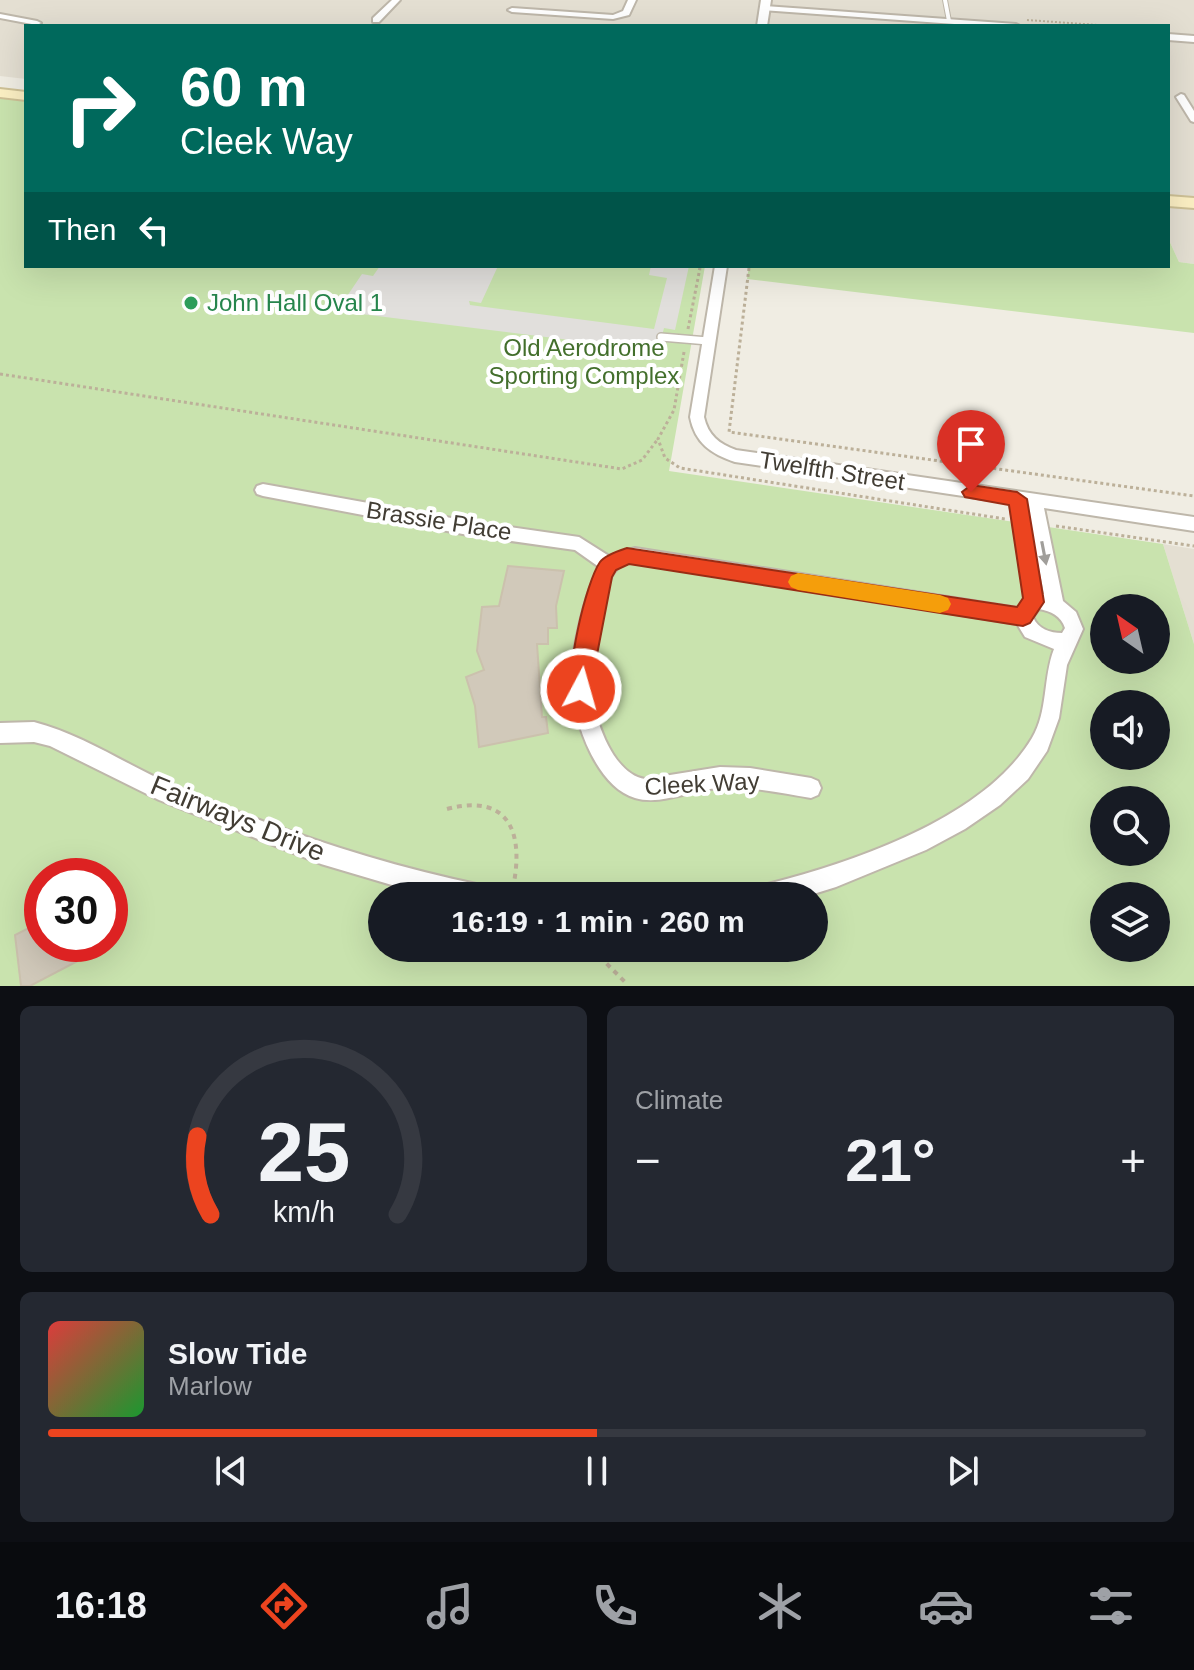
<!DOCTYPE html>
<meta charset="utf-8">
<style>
:root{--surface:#171b24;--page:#242831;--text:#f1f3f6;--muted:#9ea1a6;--line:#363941;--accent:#ec441f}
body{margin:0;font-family:Arial,sans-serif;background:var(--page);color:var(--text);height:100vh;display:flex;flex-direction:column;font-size:30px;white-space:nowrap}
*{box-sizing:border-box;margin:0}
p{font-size:26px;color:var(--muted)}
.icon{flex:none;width:44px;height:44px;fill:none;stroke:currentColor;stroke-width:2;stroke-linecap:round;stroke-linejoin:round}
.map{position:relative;height:986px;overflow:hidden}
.drawer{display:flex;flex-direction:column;gap:20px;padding:20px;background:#0d0f14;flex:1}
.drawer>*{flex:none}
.top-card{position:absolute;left:24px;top:24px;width:1146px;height:244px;border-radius:0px;box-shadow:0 8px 32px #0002;background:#00695c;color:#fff;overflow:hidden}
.needle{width:52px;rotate:326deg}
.fabs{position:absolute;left:1090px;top:594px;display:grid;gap:16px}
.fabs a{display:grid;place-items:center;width:80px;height:80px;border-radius:50%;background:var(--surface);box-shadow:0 8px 32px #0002;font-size:40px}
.speed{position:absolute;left:24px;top:858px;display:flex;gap:16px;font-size:40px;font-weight:700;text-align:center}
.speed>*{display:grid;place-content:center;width:104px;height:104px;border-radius:50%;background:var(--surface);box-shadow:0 8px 32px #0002;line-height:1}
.speed .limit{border:12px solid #d22;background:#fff;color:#111}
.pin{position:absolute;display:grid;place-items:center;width:68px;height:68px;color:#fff;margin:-82px -34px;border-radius:50% 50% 50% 0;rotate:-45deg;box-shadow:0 0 8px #0007}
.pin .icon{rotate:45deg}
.me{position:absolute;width:88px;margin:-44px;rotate:6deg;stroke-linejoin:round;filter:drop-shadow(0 0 6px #0008)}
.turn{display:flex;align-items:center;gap:28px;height:168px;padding:0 24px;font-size:36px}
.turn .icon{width:104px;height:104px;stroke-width:2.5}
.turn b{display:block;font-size:56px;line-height:68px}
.then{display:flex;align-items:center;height:76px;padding:0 24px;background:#0003;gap:16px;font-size:30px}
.big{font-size:60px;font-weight:700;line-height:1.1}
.drawer .card{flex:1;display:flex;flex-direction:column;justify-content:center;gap:12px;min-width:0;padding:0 28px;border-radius:12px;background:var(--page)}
.drawer .dial{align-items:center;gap:0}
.dial svg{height:208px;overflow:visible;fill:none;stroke:var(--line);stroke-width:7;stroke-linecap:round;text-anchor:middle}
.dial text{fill:var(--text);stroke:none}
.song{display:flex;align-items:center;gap:24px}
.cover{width:96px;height:96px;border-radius:12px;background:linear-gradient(135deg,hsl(0 70% 55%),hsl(130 70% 35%))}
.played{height:8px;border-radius:4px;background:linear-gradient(90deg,var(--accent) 50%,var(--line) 50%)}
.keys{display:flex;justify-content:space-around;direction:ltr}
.heat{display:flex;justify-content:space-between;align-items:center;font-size:44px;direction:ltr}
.drawer .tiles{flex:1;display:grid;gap:20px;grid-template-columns:1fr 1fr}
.card:last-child{grid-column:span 2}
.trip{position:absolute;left:368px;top:882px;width:460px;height:80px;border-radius:40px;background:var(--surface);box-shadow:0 8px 32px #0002;font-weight:700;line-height:80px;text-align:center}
.dock{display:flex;height:128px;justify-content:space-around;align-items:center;background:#090b0e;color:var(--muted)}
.dock .icon{width:56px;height:56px}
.dock .selected{color:var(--accent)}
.dock b{font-size:36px;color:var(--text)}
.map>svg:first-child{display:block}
</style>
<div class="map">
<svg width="1194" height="986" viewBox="0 0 1194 986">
<rect width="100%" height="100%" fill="#f0ede3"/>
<path fill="#e4dfd2" d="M0,0H1194V264L1179,262L1168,238V26H26V79L0,76Z
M1163,544L1194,549V644Z"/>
<path fill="#c9e3ae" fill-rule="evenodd" d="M0,98L26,100V266H705L669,471L1163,544L1194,644V986H0ZM1104,608H1156V660H1104ZM1104,704H1156V756H1104ZM1104,800H1156V852H1104ZM42,876H110V944H42ZM382,896H814V948H382ZM1104,896H1156V948H1104Z
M1168,238L1179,262L1194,264V333L747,279L749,266H1168Z"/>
<path fill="#e1dfdc" d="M380,266H498L481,303L469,301L470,305L654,329L667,278L649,275L651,266H689L675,330L664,328L658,351L337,311L362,274L373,276Z"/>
<path fill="#d1c9ba" stroke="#cbc1ad" stroke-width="2" d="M508,566L564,571L556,606L557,628H548V644H537L542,717H546L548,733L479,747L475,706L466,677L484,670L477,651L482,607L499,606Z
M42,899V944H110L30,986H21L15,935L31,927L28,906Z"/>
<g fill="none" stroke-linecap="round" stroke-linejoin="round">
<defs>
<path id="service-far1" d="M945,0L949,21"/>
<path id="service" d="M661,337L708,341"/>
<path id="minor" d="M392,0H400L379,22H373V18Z
M628,0H636L629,15L613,19L512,12L508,10L512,8L613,15L623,11Z
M765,6L1016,24L1020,26H982L762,10Z
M0,14L37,21L41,23L37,25L0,18Z
M1168,34L1194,36V42L1168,40Z
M1181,94L1184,95L1194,111V122L1191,121L1176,97Z
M715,266H727L704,417C708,435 719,444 736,450L1194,517V531L1044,508L1063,601L1076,612L1083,629L1067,665L1059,718L1047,751L1028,779L1000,805L965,829L926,850L836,887L807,896H753L756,888L764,885C851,863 984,819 1032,738C1048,712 1043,677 1054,649L1025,637L1017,624L635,562C628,563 623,563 618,568C608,577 605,596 603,608C597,632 590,658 591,682C591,711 611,774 645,779L720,767L750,768L811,778L818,781L821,788L818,795L811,798C781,793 750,786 720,788C692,789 662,806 635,798C597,787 574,723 572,686C570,654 584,596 599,567L575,550L468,535L263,496L257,494L255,490L257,486L263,484L468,521L579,537L609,556L635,548L1018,608L1025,599L1010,503L735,462C711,454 695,443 690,417ZM1026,505H1027L1044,594H1041ZM1039,609C1051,611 1061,616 1065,628L1062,633C1050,633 1038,629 1033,617Z
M34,722C84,735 126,765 173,785C272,828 375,863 481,885L489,888L492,896H429L321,864L159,800L50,746L34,742L0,743V723Z"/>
<path id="tertiary" d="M761,0H771L767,26H757Z"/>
<path id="secondary" d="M0,89L26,92V100L0,97Z
M1168,196L1194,198V208L1168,206Z"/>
</defs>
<use href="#service-far1" stroke="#beb7aa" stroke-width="6"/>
<use href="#service" stroke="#beb7aa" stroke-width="10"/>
<use href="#minor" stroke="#beb7aa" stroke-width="4"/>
<use href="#tertiary" stroke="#beb7aa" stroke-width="4"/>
<use href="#secondary" stroke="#cec196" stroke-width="4"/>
<path stroke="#bcb099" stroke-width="2" stroke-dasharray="2 2" stroke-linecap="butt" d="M1027,20L1112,26
M699,270L700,266
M749,270V266"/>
<path stroke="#bcb099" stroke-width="3" stroke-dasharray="3 3" stroke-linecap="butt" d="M749,268L729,432L1194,496
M688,329L700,268
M684,352L674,410L658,439L665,458L680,468L1005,519
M0,374L622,469L642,460L658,439
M1056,526L1194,546"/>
<path stroke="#bcb099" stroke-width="4" stroke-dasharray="5 5" stroke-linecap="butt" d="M447,809C515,791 525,841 511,896
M550,948L601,958L627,984"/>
<use href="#service-far1" stroke="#fff" stroke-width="4"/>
<use href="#service" stroke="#fff" stroke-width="7"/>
<use href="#minor" fill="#fff" fill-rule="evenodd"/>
<use href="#tertiary" fill="#fff" fill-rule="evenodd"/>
<use href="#secondary" fill="#fbefc3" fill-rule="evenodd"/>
</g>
<defs><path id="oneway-solid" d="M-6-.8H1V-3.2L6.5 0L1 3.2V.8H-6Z" transform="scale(2)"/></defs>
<use fill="#a09e9a" href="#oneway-solid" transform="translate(1044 553) rotate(79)"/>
<path fill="#ec441f" stroke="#992c14" stroke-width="2" d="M971,485L1017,492L1027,499L1044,602L1030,623L1023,626L629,564L616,570L612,577L589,696L581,699L574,696C564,675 586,582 600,562C605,555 618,551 627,548L1017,607L1023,598L1009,505L965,497L962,492Z"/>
<path fill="#f59e0b" d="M798,573L940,595L948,598L951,604L948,610L940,613L798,590L791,587L788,582L791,576Z"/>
<circle fill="#2e9e5b" stroke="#fff" stroke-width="3" cx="191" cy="303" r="8"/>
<g text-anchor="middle" stroke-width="8" stroke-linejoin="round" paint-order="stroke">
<g font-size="24" fill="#27864d" stroke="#fff" text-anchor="start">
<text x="207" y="311">John Hall Oval 1</text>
</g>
<g font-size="24" fill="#436f2c" stroke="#fff">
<text x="584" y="356">Old Aerodrome<tspan x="584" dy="28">Sporting Complex</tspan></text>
</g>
<g font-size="24" fill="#423d34" stroke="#fff">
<text transform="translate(832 471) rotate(9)" y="8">Twelfth Street</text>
<text transform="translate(439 521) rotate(9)" y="8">Brassie Place</text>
<text transform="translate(702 784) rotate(-3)" y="8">Cleek Way</text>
</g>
<g font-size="28" fill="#423d34" stroke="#fff">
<text transform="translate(238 818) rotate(22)" y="10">Fairways Drive</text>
</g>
</g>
</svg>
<div class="fabs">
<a><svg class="needle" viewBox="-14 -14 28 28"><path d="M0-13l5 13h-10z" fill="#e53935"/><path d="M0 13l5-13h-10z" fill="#9ea1a6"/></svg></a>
<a><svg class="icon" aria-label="sound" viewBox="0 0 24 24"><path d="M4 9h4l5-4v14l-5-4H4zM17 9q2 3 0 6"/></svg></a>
<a><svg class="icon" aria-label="search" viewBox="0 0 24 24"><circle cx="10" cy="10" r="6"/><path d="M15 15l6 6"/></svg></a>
<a><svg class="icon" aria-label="layers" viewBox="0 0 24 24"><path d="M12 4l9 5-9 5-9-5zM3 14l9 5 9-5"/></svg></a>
</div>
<div class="speed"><div class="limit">30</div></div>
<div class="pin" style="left:971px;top:492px;background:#d93025"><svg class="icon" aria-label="arrive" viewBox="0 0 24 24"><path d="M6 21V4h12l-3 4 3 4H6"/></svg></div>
<svg class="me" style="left:581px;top:689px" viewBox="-20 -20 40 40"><circle r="17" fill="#ec441f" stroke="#fff" stroke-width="3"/><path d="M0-11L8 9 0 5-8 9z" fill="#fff"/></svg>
<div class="trip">16:19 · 1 min · 260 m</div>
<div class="top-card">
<div class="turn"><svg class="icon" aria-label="right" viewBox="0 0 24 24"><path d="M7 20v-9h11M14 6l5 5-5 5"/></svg><div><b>60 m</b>Cleek Way</div></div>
<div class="then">Then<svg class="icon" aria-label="left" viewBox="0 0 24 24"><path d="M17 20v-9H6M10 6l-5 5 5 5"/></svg></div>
</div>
</div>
<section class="drawer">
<div class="tiles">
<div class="card dial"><svg viewBox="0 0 100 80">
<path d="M14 69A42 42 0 1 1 86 69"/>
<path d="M14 69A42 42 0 0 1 9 39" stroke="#ec441f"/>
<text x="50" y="56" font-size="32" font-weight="700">25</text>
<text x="50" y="72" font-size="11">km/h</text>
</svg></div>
<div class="card"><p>Climate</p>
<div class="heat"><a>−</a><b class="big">21°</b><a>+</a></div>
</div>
<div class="card">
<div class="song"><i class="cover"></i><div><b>Slow Tide</b><p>Marlow</p></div></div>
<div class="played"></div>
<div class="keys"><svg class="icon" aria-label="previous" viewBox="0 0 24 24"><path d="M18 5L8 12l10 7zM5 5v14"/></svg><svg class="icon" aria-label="pause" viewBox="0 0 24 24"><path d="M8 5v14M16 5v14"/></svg><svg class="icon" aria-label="next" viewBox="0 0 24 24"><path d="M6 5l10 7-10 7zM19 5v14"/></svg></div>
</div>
</div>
</section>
<nav class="dock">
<b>16:18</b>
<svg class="icon selected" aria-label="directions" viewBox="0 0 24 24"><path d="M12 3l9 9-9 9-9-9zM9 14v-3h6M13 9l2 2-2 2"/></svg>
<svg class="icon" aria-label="music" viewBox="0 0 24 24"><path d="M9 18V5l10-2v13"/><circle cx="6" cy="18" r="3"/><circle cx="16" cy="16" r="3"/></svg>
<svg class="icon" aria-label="phone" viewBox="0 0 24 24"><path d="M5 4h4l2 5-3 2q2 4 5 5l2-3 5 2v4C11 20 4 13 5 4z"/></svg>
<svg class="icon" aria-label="climate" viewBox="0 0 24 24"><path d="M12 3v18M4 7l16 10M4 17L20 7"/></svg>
<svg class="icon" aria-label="car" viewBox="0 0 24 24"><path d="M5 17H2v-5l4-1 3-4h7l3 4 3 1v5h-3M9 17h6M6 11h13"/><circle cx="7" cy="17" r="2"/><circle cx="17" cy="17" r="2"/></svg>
<svg class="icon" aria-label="filters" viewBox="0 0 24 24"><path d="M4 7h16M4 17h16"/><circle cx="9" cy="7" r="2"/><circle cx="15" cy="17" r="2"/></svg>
</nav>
